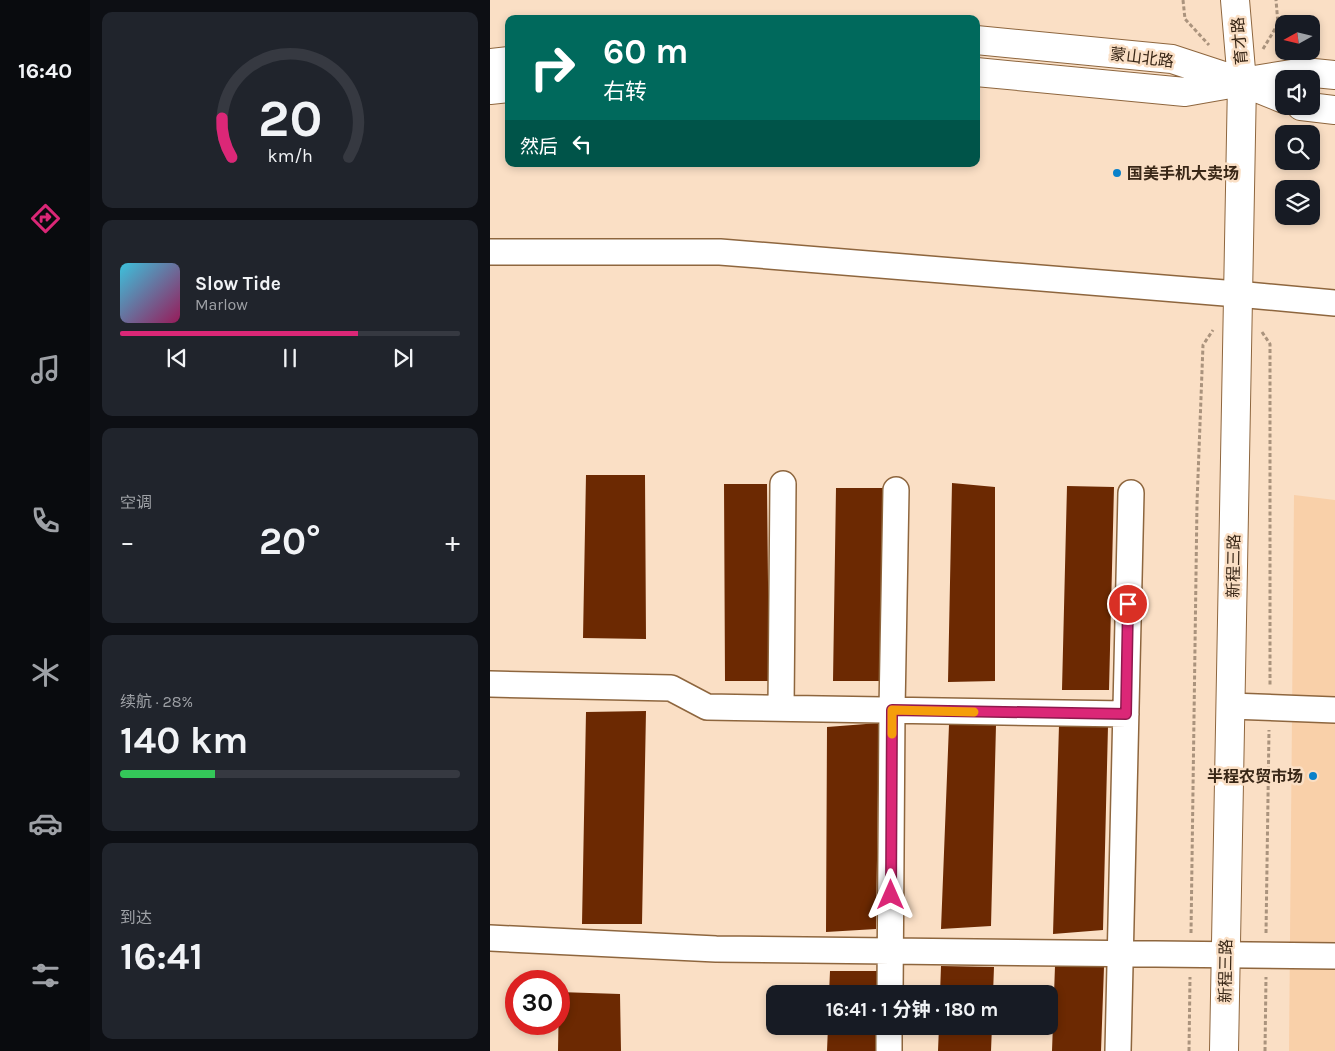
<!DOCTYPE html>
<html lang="zh">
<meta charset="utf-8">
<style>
:root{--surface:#171b24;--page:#20242c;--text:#f1f3f6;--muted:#9ea1a6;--line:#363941;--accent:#db2777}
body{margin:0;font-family:Karla,"Noto Sans SC",sans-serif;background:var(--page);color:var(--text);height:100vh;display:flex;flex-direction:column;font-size:19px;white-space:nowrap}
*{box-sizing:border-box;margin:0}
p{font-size:16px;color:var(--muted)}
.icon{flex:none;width:28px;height:28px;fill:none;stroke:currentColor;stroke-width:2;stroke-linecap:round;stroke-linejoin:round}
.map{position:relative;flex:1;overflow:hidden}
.panel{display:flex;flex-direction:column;gap:12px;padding:12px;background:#0d0f14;width:400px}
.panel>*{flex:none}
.guide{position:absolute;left:15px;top:15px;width:475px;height:152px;border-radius:10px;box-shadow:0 2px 8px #0003;background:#00695c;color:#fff;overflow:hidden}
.needle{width:32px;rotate:262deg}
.buttons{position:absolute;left:785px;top:15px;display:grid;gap:10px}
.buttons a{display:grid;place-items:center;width:45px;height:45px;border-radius:10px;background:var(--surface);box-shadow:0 2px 8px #0003;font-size:25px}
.speed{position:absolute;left:15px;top:970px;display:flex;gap:10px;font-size:25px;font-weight:700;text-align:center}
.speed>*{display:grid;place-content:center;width:65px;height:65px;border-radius:50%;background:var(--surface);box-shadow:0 2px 8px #0003;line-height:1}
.speed .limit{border:8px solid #d22;background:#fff;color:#111}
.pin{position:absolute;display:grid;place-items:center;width:42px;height:42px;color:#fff;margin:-21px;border:2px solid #fff;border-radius:50%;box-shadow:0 1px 5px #0007}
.me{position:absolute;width:55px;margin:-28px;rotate:0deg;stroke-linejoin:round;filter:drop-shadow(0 0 4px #0008)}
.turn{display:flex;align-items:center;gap:18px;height:105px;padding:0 15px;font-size:22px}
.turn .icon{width:65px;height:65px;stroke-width:2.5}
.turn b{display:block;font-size:35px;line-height:42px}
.then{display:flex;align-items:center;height:48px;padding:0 15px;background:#0003;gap:10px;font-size:19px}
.big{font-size:38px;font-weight:700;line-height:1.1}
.panel .card{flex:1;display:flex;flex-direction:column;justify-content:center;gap:8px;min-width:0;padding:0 18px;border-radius:10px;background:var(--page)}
.panel .dial{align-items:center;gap:0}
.dial svg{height:130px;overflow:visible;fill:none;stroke:var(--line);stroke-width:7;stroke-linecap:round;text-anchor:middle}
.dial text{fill:var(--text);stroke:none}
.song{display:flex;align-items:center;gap:15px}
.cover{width:60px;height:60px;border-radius:8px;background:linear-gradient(135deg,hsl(190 70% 55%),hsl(330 70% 35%))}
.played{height:5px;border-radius:2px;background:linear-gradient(90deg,var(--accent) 70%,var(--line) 70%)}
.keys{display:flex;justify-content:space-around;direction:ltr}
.heat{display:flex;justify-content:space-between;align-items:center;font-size:28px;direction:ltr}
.charge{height:8px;border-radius:4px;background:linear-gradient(90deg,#34c759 28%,var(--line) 0)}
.trip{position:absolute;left:276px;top:985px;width:292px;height:50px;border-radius:10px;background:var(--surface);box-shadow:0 2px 8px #0003;font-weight:700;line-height:50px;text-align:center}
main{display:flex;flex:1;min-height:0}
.tab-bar{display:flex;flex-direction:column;width:90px;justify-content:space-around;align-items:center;background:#090b0e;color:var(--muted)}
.tab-bar .icon{width:35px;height:35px}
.tab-bar .selected{color:var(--accent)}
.tab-bar b{font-size:22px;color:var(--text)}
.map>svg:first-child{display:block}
</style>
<main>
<nav class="tab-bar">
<b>16:40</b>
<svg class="icon selected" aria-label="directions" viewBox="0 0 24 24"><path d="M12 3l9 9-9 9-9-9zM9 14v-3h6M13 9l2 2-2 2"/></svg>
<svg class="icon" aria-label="music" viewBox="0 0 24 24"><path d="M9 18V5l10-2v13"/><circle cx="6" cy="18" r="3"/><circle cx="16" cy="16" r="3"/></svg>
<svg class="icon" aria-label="phone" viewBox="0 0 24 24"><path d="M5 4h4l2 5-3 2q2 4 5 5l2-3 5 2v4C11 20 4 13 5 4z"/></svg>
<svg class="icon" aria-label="climate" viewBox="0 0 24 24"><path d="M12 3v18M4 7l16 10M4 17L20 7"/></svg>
<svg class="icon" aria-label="car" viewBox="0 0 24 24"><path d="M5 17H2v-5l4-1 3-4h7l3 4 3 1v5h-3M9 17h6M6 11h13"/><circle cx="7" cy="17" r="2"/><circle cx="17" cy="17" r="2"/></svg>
<svg class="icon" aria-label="filters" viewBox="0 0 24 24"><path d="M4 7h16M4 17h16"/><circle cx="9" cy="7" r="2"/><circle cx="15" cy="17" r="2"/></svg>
</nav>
<section class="panel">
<div class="card dial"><svg viewBox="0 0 100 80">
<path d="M14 69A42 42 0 1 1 86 69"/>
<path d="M14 69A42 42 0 0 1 8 45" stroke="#db2777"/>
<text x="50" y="56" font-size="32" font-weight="700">20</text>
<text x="50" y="72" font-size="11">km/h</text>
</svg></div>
<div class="card">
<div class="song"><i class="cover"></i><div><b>Slow Tide</b><p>Marlow</p></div></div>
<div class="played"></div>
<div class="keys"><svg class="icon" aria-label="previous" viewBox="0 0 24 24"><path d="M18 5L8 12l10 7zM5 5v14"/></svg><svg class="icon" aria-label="pause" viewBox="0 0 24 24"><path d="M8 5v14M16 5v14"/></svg><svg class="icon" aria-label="next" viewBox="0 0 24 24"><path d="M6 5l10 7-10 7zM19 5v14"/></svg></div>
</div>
<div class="card"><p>空调</p>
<div class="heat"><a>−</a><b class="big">20°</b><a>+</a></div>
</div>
<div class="card"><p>续航 · 28%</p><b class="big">140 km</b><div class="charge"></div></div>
<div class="card"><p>到达</p><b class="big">16:41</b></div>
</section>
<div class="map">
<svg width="845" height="1051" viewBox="0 0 845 1051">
<rect width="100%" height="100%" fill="#fadfc5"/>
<path fill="#f9d0a9" d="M804,495L845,500V1051H799Z"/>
<path fill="#6c2902" d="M96,475H155L156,639L93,638Z
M462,483L505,487V681L458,682Z
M234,484H277L279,681H235Z
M577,486L624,487L619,690H572Z
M346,488H395L392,681H343Z
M156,711L152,924H92L96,712Z
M389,723L386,929L336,932L337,727Z
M459,725H506L501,926L451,929Z
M569,725L618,726L613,930L563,934Z
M451,966L504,967L503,994H450Z
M565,966L614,967L611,1051H562Z
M340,971H390L389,994H339Z
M69,992L130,994L131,1051H68Z
M338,1026H388L387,1051H337Z
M449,1026H502L501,1051H448Z"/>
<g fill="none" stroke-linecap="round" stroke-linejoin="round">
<defs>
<path id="minor" d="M0,252H230L747,294L845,303
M0,684L181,688L217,707L636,714
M740,706L845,710
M291,708L293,484
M0,938L226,949L845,956
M400,994L402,710L406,490
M399,1051V1026
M628,1051L641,493"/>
<path id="major" d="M486,40L682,59L752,82L814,72L845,75
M0,63L19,61
M486,72L695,92L752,82L794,99
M0,90L19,88
M811,106L845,110
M734,1051L752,82L745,0"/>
</defs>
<use href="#minor" stroke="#8e663e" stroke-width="28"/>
<use href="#major" stroke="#8e663e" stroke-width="30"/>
<path stroke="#aa937d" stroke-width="3" stroke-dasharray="4 2.5" stroke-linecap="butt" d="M693,0L695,19L719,45
M773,49L788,24L786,0
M772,332L780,344V686
M701,933L707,503L713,345L723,330
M776,933L779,730
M699,1051L700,977
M775,1051L776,977"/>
<use href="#minor" stroke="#fff" stroke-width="25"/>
<use href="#major" stroke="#fff" stroke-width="28"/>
</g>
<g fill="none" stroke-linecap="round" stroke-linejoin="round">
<defs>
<path id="route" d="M401,895L402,710L636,714L638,604"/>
</defs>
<use href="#route" stroke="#8e194d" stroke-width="12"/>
<use href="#route" stroke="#db2777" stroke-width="9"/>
<path stroke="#f59e0b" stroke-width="9" d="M402,734V710L484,712"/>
</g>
<g fill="#0a81ca" stroke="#fadfc5" stroke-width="2">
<circle cx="627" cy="173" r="5"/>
<circle cx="823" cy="776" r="5"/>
</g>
<g text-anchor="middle" stroke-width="5" stroke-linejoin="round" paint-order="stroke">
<g font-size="16" fill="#392717" stroke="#fadfc5">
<text transform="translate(749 41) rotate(-95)" y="6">育才路</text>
<text transform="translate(652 57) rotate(7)" y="6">蒙山北路</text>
<text transform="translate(743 566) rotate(-89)" y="6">新程三路</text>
<text transform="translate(735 971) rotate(-89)" y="6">新程三路</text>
</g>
<g font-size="16" font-weight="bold" fill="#392717" stroke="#fadfc5" text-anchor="start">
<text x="637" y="179">国美手机大卖场</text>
<text x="813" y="782" text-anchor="end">半程农贸市场</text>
</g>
</g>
</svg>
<div class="buttons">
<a><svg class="needle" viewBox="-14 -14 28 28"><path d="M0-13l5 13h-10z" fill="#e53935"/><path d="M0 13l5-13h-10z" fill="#9ea1a6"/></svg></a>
<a><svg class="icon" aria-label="sound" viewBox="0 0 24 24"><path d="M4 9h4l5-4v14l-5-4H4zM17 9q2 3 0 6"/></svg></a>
<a><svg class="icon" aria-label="search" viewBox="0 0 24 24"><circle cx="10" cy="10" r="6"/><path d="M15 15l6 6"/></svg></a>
<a><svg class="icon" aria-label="layers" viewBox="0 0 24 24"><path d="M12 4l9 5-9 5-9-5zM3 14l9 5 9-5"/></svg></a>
</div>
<div class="speed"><div class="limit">30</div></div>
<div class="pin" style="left:638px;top:604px;background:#d93025"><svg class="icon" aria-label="arrive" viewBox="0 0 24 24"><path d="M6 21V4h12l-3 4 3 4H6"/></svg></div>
<svg class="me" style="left:401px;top:895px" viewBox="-20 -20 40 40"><path d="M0-17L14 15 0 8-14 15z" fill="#db2777" stroke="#fff" stroke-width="4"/></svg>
<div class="trip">16:41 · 1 分钟 · 180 m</div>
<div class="guide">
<div class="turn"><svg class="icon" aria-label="right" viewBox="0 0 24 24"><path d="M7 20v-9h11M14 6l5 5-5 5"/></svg><div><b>60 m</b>右转</div></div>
<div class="then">然后<svg class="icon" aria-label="left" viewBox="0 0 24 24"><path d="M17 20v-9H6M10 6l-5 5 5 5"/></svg></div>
</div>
</div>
</main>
